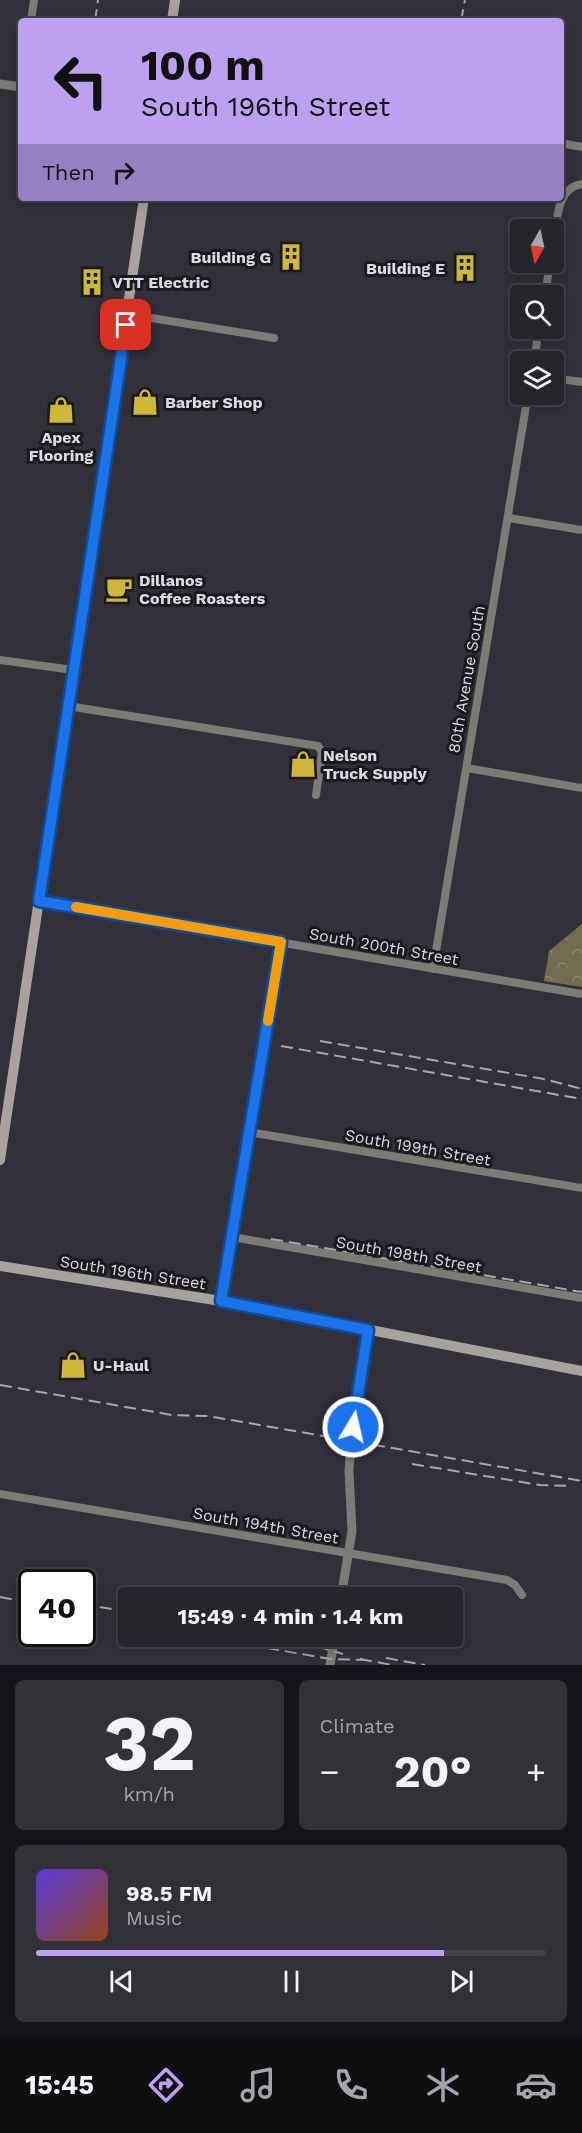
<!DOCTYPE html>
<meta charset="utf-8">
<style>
:root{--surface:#26252c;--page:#323138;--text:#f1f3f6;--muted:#a4a5a9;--line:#424248;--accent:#bca0f2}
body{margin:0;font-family:"Work Sans",sans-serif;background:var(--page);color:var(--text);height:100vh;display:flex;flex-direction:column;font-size:22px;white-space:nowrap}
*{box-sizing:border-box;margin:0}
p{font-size:20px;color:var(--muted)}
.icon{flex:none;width:33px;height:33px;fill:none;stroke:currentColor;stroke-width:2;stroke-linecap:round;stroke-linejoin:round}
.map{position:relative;height:1665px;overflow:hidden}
.drawer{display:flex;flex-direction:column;gap:15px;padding:15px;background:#151418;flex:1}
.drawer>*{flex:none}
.top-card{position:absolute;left:18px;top:18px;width:546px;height:183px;border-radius:6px;box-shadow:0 3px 15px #0003,0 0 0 2px var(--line);background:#bca0f2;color:#111;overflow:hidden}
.needle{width:39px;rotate:189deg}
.controls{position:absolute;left:510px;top:219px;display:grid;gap:12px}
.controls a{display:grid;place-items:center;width:54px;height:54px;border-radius:6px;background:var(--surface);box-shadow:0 3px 15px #0003,0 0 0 2px var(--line);font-size:30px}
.speed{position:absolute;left:18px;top:1569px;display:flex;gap:12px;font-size:30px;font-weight:700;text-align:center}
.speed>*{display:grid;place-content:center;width:78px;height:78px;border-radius:50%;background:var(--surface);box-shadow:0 3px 15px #0003,0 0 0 2px var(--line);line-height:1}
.speed .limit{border:3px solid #111;border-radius:9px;background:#fff;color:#111}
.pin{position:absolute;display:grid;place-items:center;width:51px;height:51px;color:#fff;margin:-26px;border-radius:12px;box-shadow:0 3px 9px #0006}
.me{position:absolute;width:66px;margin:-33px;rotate:9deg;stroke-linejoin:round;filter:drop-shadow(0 0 4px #0008)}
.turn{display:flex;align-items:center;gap:21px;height:126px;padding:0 24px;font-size:27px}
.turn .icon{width:78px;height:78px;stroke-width:2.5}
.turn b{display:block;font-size:42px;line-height:51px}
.then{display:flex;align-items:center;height:57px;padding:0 24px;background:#0003;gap:12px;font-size:22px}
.big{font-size:45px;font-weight:700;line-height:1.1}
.drawer .widget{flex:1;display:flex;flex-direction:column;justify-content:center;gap:9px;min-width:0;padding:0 21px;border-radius:9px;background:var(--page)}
.drawer .dial{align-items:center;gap:0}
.dial b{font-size:78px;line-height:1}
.song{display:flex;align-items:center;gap:18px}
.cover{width:72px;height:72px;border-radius:9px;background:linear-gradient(135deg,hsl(250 70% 55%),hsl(20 70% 35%))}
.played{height:6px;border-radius:3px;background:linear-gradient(90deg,var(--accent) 80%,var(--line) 80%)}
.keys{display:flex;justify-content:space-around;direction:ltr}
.heat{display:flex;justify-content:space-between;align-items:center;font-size:33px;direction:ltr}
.drawer .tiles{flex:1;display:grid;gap:15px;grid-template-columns:1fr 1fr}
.widget:last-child{grid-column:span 2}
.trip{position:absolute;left:118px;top:1587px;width:345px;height:60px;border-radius:6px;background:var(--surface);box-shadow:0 3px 15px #0003,0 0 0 2px var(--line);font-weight:700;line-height:60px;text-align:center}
.tab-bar{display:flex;height:96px;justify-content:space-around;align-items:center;background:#0f0f12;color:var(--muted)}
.tab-bar .icon{width:42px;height:42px}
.tab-bar .current{color:var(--accent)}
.tab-bar b{font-size:27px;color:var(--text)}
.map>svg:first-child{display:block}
</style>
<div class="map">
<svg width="582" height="1665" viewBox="0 0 582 1665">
<defs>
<pattern id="forest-crowns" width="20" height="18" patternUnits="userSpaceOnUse" patternTransform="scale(1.5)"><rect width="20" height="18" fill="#716c4f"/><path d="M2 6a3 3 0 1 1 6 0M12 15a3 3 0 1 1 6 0" fill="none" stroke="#8b8770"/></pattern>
</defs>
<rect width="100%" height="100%" fill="#32313a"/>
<path fill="url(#forest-crowns)" d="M582,924V987L544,981L549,951Z"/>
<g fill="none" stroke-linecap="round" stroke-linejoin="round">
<path stroke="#7c7b76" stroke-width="8" d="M31,21L34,0
M561,143L582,147
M554,242C557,221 556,188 582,184
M545,296L550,262
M127,314L274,338
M534,362L539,328
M554,378L582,382
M509,518L582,530
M0,660L73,670
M68,706L318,746L322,752L316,795
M467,768L582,788
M39,901L582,994
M433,969L528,394
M249,1132L582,1188
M232,1237L582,1298
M221,1301L281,943
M0,1494L507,1580L515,1585L522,1595"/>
<path stroke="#7c7b76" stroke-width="9" d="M0,84L21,87
M341,1598L352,1531L349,1471L351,1442L368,1330
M330,1665L335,1636"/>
<path stroke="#a5a39c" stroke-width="10" d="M172,21L175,0
M0,1160L144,198
M0,1266L221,1301L582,1371"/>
<path stroke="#a7a7ae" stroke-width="2" stroke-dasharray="12 6" stroke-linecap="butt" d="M95,21L98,0
M461,21L465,0
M320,1041L544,1079L582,1089
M281,1046L582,1099
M271,1239L582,1292
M0,1385L172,1415L208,1416L582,1481
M412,1464L540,1485L571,1486
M0,1597L32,1603
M82,1604L129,1612
M196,1636L331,1659L367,1660
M264,1636L306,1643L343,1654
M386,1658L425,1665
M360,1659L393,1665"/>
</g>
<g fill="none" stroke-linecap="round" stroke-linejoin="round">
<defs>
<path id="route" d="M126,325L39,901L281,942L221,1301L368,1330L353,1427"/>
</defs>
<use href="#route" stroke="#114b97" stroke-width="15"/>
<use href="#route" stroke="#1a73e8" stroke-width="10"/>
<path stroke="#f59e0b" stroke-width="10" d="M76,907L281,942L268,1021"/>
</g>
<defs>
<symbol id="building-bare" viewBox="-9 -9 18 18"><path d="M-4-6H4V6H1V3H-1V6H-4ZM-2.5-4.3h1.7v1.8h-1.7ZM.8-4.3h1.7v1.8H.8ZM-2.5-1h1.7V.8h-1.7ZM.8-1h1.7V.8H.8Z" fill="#cfb837" stroke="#1a1a1e" stroke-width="2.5" paint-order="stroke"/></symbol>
<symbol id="shop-bare" viewBox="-9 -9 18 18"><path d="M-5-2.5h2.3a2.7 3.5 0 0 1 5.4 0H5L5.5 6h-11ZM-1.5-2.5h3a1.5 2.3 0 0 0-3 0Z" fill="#cfb837" stroke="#1a1a1e" stroke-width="2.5" paint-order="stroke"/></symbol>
<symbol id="cafe-bare" viewBox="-9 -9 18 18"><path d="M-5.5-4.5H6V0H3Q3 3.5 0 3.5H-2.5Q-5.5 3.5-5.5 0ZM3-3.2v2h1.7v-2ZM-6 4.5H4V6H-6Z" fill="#cfb837" stroke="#1a1a1e" stroke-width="2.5" paint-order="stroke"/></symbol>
</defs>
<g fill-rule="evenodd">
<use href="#building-bare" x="272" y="238" width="38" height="38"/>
<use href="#building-bare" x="446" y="249" width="38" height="38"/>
<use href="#building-bare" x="73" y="263" width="38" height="38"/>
<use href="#shop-bare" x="126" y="383" width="38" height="38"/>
<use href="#shop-bare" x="42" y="391" width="38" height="38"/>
<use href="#cafe-bare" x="100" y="570" width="38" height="38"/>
<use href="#shop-bare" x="284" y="745" width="38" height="38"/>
<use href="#shop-bare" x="54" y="1346" width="38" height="38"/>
</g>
<g text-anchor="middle" stroke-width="6" stroke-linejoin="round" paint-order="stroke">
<g font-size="16" font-weight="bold" fill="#dadae0" stroke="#1a1a1e" text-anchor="start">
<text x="271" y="263" text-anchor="end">Building G</text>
<text x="445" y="274" text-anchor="end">Building E</text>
<text x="112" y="288">VTT Electric</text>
<text x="165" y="408">Barber Shop</text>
<text x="61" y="443" text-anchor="middle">Apex<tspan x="61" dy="18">Flooring</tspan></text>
<text x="139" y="586">Dillanos<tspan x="139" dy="18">Coffee Roasters</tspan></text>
<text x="323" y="761">Nelson<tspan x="323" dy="18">Truck Supply</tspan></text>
<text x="93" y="1371">U-Haul</text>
</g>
<g font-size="16" fill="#dadae0" stroke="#1a1a1e">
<text transform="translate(466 679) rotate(-80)" y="6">80th Avenue South</text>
<text transform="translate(384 946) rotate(10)" y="6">South 200th Street</text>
<text transform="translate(418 1147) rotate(10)" y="6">South 199th Street</text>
<text transform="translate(409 1254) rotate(10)" y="6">South 198th Street</text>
<text transform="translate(133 1272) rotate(9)" y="6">South 196th Street</text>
<text transform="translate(266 1525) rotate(10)" y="6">South 194th Street</text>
</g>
</g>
</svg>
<div class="controls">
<a><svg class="needle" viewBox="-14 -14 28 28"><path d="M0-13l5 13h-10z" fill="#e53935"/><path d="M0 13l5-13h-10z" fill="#a4a5a9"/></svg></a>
<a><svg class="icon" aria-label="search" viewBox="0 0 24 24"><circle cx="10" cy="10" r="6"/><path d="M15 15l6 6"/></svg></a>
<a><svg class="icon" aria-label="layers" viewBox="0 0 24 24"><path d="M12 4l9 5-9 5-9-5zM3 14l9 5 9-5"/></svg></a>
</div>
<div class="speed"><div class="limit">40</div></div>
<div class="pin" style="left:126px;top:325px;background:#d93025"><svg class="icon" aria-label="arrive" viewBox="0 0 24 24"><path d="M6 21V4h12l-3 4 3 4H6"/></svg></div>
<svg class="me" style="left:353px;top:1427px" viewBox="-20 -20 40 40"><circle r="17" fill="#1a73e8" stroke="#fff" stroke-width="3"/><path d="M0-11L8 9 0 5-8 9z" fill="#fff"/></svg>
<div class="trip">15:49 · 4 min · 1.4 km</div>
<div class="top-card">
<div class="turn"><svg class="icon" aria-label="left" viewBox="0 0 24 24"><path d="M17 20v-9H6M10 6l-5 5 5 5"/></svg><div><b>100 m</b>South 196th Street</div></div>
<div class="then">Then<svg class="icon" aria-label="right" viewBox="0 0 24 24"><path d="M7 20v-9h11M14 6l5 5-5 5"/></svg></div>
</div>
</div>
<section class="drawer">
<div class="tiles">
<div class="widget dial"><b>32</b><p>km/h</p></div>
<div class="widget"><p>Climate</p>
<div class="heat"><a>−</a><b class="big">20°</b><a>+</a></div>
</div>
<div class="widget">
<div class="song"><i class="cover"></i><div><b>98.5 FM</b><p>Music</p></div></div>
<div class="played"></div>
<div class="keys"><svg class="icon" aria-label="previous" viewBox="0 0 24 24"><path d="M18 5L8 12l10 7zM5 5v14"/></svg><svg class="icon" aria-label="pause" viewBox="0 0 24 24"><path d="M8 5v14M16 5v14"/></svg><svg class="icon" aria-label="next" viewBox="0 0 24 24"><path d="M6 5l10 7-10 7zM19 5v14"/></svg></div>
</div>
</div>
</section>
<nav class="tab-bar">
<b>15:45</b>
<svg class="icon current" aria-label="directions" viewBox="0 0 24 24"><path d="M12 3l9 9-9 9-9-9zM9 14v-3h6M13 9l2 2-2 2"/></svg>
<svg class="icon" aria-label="music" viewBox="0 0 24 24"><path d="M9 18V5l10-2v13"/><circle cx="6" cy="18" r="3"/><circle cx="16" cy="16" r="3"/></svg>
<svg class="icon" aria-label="phone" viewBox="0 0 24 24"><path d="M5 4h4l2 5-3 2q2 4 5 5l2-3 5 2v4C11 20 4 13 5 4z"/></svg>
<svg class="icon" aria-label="climate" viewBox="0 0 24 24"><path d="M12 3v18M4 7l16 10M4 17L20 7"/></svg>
<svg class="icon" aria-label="car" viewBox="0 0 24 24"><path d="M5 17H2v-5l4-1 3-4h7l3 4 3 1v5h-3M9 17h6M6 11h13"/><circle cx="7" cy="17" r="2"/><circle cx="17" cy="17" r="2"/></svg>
</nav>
